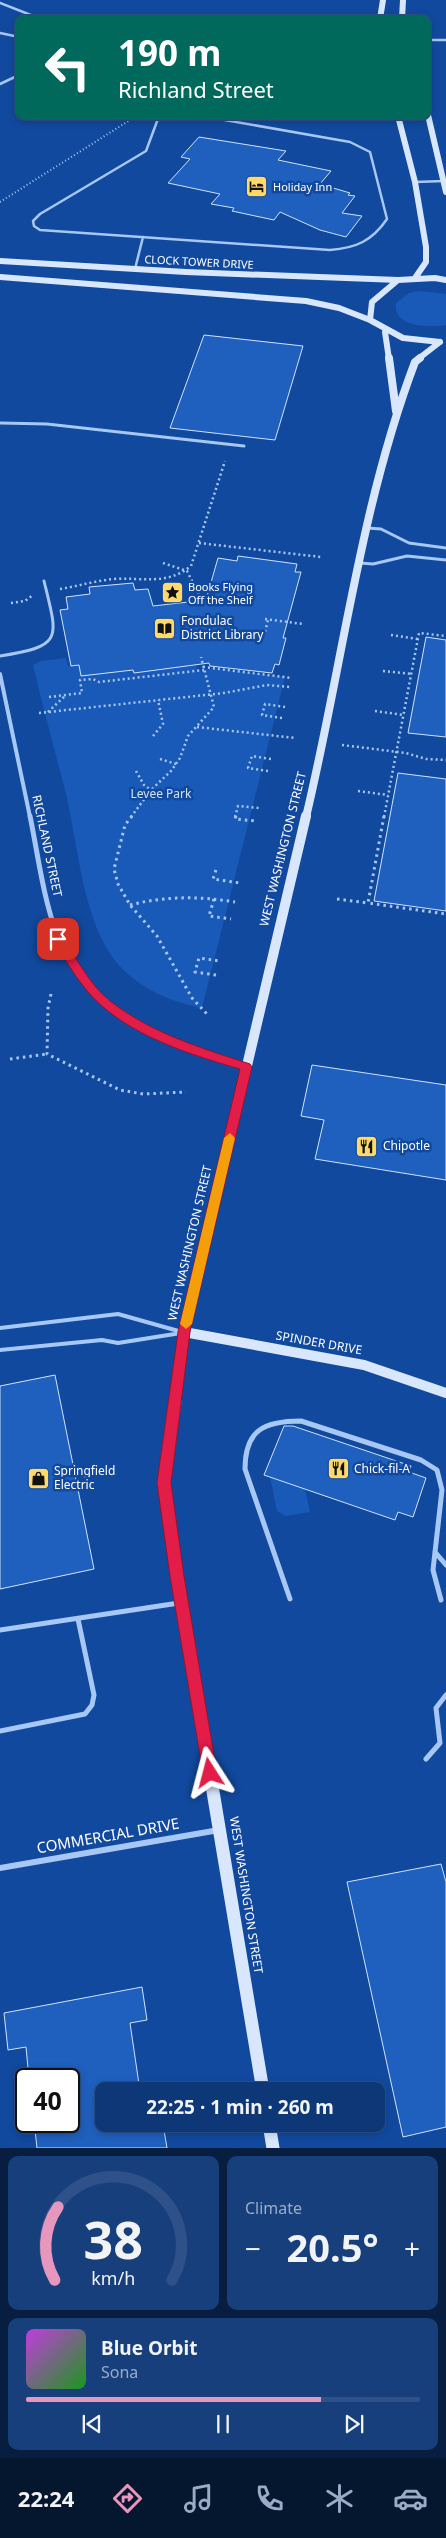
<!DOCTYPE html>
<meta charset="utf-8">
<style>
:root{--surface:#0d3776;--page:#163f7b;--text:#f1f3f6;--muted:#9aacc5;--line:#2d5188;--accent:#e797bd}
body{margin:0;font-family:"Noto Sans",sans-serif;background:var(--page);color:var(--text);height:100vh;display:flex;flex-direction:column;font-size:19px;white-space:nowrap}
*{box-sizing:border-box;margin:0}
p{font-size:16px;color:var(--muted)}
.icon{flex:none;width:28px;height:28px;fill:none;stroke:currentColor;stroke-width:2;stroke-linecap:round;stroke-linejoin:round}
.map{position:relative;height:2148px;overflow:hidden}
.side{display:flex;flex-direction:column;gap:8px;padding:8px;background:#071e41;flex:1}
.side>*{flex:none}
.banner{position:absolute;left:15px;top:15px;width:416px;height:105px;border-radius:10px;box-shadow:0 2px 8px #0003,0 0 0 1px var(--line);background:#00695c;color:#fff;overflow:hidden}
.speed{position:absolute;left:15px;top:2068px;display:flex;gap:10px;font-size:25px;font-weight:700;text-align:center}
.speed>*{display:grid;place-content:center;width:65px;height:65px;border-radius:50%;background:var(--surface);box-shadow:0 2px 8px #0003,0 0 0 1px var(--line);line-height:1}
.speed .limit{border:2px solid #111;border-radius:8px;background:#fff;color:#111}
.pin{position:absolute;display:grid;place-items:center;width:42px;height:42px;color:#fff;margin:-21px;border-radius:10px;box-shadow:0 2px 8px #0006}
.me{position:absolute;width:55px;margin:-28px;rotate:351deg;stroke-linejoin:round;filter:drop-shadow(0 0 4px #0008)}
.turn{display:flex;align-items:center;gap:18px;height:105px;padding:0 20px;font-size:22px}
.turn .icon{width:65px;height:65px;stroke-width:2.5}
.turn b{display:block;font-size:35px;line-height:42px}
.big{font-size:38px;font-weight:700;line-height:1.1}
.side .card{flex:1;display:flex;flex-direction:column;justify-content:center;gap:8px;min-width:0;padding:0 18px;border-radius:10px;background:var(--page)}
.side .dial{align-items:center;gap:0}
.dial svg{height:130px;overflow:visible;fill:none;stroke:var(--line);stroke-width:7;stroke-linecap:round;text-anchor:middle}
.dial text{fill:var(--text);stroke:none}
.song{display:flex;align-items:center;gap:15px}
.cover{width:60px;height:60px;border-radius:8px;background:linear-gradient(135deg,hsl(290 70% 55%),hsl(120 70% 35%))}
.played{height:5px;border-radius:2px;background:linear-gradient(90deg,var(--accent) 75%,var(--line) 75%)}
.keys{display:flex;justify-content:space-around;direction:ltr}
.heat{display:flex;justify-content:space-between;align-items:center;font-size:28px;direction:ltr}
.side .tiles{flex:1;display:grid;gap:8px;grid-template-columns:1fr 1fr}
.card:last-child{grid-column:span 2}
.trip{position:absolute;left:95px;top:2082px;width:290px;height:50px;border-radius:10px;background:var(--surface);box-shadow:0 2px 8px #0003,0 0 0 1px var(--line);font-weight:700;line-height:50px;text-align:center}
.dock{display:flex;height:80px;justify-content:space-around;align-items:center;background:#05162f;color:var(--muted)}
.dock .icon{width:35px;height:35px}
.dock .selected{color:var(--accent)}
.dock b{font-size:22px;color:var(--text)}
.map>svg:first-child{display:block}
</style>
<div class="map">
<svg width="446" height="2148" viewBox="0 0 446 2148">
<rect width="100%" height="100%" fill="#11499e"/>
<path fill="#195ab8" d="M419,291L446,294V325C430,328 392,327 396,303L409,293Z
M66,658L68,666L79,665L81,675L133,670L134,673L196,665L198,672L213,668L285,677L202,1008C169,1001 141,990 117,963C83,923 78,845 66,794C55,751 43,708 33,665L41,661Z
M270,1477L305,1489L310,1512L285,1516L277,1511Z"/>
<path fill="#1f5fbd" stroke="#d0e3fe" d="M199,137L286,151L278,160L331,171L320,184L350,193L348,195L355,196L342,213L362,216L346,237L320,230L280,212L274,220L232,211L234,208L211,204L220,194L168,183L190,159L181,157Z
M204,335L303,346L275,440L170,428Z
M238,556L297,564L295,572H301L283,638H286L279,665L275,664L272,673L210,666L209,663L134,673L133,670L81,676L79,665L71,666L60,610L68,609L66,597L90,594L89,587L133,583L135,590L148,589L153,606L206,600L218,558L237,561Z
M426,637L446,640V737L408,733Z
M398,773L446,779V911L374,901Z
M312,1065L446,1085V1180L315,1159L324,1120L301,1116Z
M55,1375L94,1569L0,1589V1386Z
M284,1426H293L411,1466L409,1472L426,1478L413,1517L398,1512L395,1520L264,1475Z
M441,1864L446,1882V2127L403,2137L347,1882Z
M142,1987L147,2020L130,2023L140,2091H104V2124H163L167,2148H37L34,2121H69V2079H29L26,2047L8,2050L4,2013Z"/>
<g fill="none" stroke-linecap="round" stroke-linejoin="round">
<path stroke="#a7c7f5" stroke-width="2" stroke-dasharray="1 2.5" stroke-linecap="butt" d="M0,202L130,120"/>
<path stroke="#a7c7f5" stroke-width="2.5" stroke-dasharray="2 3" stroke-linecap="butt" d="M199,543L321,557
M163,563L187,571L202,601
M60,589C78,586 95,581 113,579C142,577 166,586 191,566L225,461
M11,603L25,601L33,595
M265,619L303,624
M265,632L268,620
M391,635L418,639
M203,667L292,678
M383,671L412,674
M49,697L82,693L80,680L93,679L99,682L204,670
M375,711L404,715
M48,712L66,695
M39,713L224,693L267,685L290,687
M282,718L262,715L265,704L285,707
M197,727L295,738
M153,736L163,724L158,700
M342,745L406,753L426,759L446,760
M160,759L176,764
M136,771L144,785L151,790
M268,771L248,768L252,756L271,759
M358,791L388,795
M131,817L151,790L171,771L180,758L188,736L214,707L201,657
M235,817L238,806L259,808
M384,817L419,633L446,636"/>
<path stroke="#a7c7f5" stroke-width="3" stroke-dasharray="2.5 4" stroke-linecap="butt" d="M132,816L125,825L114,869L118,884L130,905L157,936L192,998L207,1014
M236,816L235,819L256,821
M384,816L368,903L446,914
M216,870L213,879L240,883
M214,899L209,916L231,919
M337,899L368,903
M130,905C165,896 199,896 235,902
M216,975L195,972L199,958L220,961
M51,994L48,1008L47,1054L120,1090L143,1094L186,1092
M10,1059L47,1054"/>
<path stroke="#a7c7f5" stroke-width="2.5" d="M0,3L41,19
M0,33L19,37
M428,40H446
M0,84L19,75
M159,116L146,151L40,214L33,221L34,226L40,230L330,250C356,248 372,241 387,219L370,152L350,142L202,116
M415,182L444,181
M135,269L143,237"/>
<path stroke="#a7c7f5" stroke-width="3" d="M0,423L47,424L244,446
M367,528L381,529L409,543L446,548
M360,563L373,564L407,556L446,560
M0,656C64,646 58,639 44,581"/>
<path stroke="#a7c7f5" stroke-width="4" d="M0,1328L118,1314L182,1332
M0,1350L102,1340L118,1343L181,1333"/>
<path stroke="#a7c7f5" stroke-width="5" d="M435,1552L446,1565
M290,1599L245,1469C245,1430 264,1421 301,1421L421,1460L437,1470L442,1490L433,1570L441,1600
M0,1630L179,1603
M0,1731L85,1714L92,1705L94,1695L78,1619
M426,1759L440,1743L436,1708L446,1695"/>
<path stroke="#a7c7f5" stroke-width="4" d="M0,674L30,817"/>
<path stroke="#a7c7f5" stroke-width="5" d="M30,816C38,855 43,897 57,935C87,1013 173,1044 246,1067"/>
<path stroke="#a7c7f5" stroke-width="6" d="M0,1868L219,1830"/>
<path stroke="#d8e7fd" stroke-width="6" d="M380,19L383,0
M402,19L403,0
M428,115L446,192
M398,116L415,182L426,247V262L415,278
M0,261L186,272L398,280
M0,277L306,301L339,308L370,320
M385,332L389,359
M440,342L403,338L370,320L372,302L398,280L435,278L446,280
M418,359L440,342"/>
<path stroke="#d8e7fd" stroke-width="8" d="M389,358L396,411
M306,817C342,667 360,507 415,362L420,358"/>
<path stroke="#d8e7fd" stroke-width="10" d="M184,1332L364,1365L446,1393
M175,1402L184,1332L306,816"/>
<path stroke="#d8e7fd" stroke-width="13" d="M175,1401L164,1483L177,1576L263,2091
M269,2124L273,2148"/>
</g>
<path fill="#e11d48" stroke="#92132f" d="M58,935L62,936C76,958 90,985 110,1001C151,1033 201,1048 250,1064L252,1067L190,1332L171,1483L184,1576L217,1773L215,1778L210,1780L205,1778L203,1773L170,1576L157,1483L178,1332L240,1069C192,1055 140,1039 102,1006C82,989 68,964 54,942V936Z"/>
<path fill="#f59e0b" d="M230,1133L235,1138L192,1324L186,1329L180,1324L224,1138Z"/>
<defs>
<symbol id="hotel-square" viewBox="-11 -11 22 22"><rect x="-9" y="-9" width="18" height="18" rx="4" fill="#ffda6b" stroke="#11499e"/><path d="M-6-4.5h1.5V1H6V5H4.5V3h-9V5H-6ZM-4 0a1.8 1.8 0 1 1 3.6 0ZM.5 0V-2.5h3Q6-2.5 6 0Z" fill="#111"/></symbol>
<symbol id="sight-square" viewBox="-11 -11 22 22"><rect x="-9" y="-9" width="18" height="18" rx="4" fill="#ffda6b" stroke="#11499e"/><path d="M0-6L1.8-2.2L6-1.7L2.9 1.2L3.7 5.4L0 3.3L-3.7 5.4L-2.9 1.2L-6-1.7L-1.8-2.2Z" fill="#111"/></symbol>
<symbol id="library-square" viewBox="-11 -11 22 22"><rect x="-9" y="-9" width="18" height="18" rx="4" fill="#ffda6b" stroke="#11499e"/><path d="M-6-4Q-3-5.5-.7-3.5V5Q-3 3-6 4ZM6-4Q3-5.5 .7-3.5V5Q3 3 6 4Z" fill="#111"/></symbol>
<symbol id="restaurant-square" viewBox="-11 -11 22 22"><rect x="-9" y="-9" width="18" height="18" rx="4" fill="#ffda6b" stroke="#11499e"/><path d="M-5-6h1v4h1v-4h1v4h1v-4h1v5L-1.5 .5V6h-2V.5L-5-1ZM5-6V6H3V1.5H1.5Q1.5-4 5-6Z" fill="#111"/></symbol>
<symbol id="shop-square" viewBox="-11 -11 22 22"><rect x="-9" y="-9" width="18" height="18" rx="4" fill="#ffda6b" stroke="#11499e"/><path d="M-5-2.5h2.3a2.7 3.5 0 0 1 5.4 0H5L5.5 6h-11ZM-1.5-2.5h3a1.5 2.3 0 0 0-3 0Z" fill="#111"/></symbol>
</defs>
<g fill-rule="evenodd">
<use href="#hotel-square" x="244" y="174" width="25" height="25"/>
<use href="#sight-square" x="160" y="580" width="25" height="25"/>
<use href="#library-square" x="152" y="616" width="25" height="25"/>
<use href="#restaurant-square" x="354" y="1134" width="25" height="25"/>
<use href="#restaurant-square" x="326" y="1456" width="25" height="25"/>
<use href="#shop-square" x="26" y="1466" width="25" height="25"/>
</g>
<g text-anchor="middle" stroke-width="5" stroke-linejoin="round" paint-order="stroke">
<g font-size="11" fill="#fff" stroke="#11499e" text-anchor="start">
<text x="273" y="191">Holiday Inn</text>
<text x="188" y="591">Books Flying<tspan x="188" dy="13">Off the Shelf</tspan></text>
</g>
<g font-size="11" fill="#fff" stroke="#11499e">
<text transform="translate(199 262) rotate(3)" y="4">CLOCK TOWER DRIVE</text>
</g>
<g font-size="12" fill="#fff" stroke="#11499e" text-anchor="start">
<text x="181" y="625">Fondulac<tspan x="181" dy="14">District Library</tspan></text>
<text x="383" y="1150">Chipotle</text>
<text x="354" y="1473">Chick-fil-A</text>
<text x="54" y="1475">Springfield<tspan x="54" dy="14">Electric</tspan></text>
</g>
<g font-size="12" fill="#d0e3fe" stroke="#11499e">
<text x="161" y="798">Levee Park</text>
</g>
<g font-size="12" fill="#fff" stroke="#11499e">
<text transform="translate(47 846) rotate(78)" y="4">RICHLAND STREET</text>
<text transform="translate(283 849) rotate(-76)" y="4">WEST WASHINGTON STREET</text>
<text transform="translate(190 1243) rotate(-77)" y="4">WEST WASHINGTON STREET</text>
<text transform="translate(319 1343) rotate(10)" y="4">SPINDER DRIVE</text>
<text transform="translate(246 1895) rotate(81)" y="4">WEST WASHINGTON STREET</text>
</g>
<g font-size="15" fill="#fff" stroke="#11499e">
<text transform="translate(108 1836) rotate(-10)" y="5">COMMERCIAL DRIVE</text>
</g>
</g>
</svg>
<div class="speed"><div class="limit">40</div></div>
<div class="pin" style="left:58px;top:939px;background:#d93025"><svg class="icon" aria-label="arrive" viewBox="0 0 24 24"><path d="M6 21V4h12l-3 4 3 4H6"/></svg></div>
<svg class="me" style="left:210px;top:1773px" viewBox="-20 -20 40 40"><path d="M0-17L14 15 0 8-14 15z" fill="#e11d48" stroke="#fff" stroke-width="4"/></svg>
<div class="trip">22:25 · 1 min · 260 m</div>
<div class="banner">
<div class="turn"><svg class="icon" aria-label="left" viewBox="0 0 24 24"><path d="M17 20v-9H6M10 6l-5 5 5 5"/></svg><div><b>190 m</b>Richland Street</div></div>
</div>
</div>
<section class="side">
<div class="tiles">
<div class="card dial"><svg viewBox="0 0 100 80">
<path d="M14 69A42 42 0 1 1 86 69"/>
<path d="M14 69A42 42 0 0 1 16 24" stroke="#e797bd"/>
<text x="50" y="56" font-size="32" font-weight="700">38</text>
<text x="50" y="72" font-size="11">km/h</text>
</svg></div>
<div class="card"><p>Climate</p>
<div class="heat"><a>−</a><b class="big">20.5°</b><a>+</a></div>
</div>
<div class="card">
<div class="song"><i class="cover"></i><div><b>Blue Orbit</b><p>Sona</p></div></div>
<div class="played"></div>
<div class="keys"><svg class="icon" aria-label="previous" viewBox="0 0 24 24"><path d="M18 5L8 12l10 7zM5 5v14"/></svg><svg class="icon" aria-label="pause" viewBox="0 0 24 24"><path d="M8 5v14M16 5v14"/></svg><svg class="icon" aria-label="next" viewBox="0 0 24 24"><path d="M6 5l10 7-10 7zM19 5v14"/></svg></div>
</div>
</div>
</section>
<nav class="dock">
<b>22:24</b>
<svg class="icon selected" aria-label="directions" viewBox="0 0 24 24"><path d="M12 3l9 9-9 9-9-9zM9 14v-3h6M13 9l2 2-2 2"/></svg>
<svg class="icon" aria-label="music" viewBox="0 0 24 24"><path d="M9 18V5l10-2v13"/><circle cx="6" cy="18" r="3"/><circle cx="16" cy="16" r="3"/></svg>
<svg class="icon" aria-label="phone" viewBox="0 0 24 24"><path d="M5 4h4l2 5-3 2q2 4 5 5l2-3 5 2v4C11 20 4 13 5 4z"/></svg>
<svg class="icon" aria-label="climate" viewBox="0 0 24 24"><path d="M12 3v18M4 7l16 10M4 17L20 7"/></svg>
<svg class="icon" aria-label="car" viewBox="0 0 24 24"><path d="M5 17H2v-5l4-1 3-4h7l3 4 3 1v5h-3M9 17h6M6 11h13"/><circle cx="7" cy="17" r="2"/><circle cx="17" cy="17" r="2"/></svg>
</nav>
